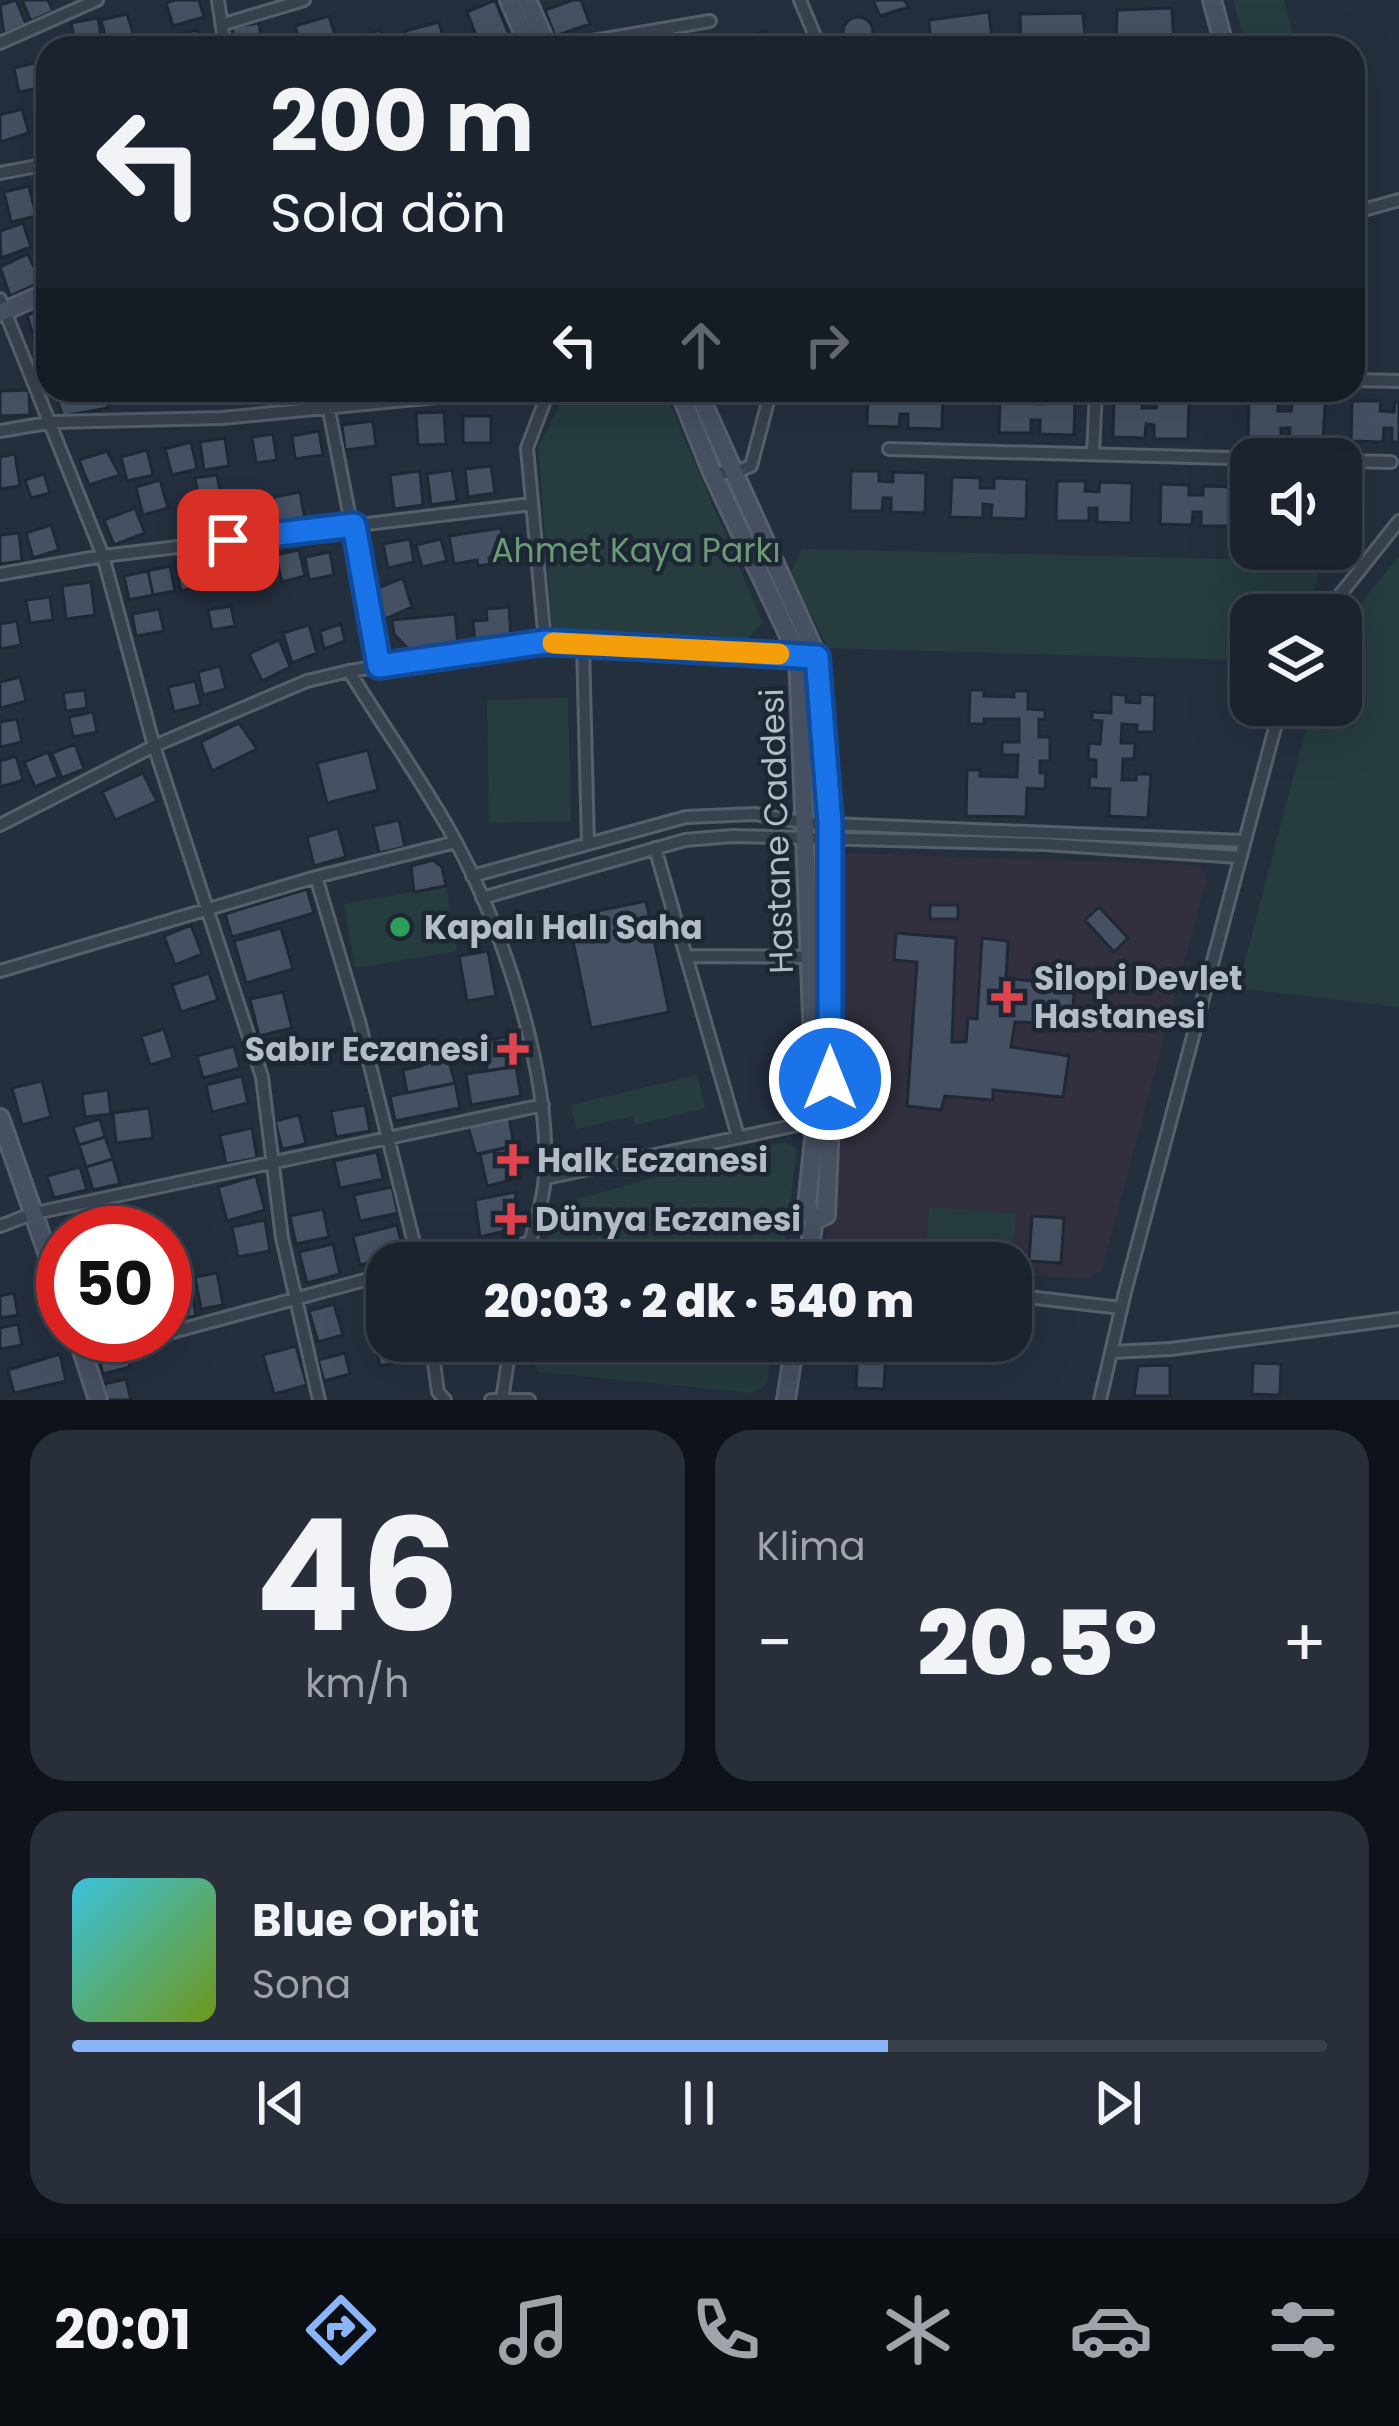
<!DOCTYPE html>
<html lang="tr">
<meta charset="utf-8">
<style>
:root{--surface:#1b232e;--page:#282f3a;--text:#f1f3f6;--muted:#a0a4aa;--line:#39404a;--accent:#8ab4f8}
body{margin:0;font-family:Poppins,sans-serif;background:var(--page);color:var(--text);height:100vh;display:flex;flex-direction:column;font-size:45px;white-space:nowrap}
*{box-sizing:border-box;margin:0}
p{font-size:39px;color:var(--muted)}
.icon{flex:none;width:66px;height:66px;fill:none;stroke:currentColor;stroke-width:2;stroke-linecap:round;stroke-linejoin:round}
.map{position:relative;height:1400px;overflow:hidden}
.side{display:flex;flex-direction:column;gap:30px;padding:30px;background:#0f1319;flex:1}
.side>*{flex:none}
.banner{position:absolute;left:36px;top:36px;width:1329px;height:366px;border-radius:36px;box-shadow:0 12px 48px #0002,0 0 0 3px var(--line);background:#1b232e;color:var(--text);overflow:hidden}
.tools{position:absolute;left:1230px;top:438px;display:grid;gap:24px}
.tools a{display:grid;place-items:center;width:132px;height:132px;border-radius:24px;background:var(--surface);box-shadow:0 12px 48px #0002,0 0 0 3px var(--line);font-size:60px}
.speed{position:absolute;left:36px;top:1206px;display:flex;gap:24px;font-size:60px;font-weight:700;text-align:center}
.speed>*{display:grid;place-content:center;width:156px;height:156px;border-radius:50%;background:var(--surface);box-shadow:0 12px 48px #0002,0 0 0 3px var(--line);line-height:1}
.speed .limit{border:18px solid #d22;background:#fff;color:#111}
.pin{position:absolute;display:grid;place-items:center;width:102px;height:102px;color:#fff;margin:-51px;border-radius:24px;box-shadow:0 6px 18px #0006}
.me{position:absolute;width:132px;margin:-66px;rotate:0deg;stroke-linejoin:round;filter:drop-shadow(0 0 9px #0008)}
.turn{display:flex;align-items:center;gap:42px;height:252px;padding:0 36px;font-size:54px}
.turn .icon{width:156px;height:156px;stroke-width:2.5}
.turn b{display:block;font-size:84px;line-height:102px}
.lanes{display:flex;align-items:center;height:114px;padding:0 36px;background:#0003;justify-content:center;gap:60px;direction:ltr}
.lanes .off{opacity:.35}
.big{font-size:90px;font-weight:800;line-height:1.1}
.side .widget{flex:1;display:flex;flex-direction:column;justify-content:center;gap:18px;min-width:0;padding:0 42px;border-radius:36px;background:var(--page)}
.side .dial{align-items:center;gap:0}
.dial b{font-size:156px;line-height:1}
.song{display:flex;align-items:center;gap:36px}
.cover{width:144px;height:144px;border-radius:18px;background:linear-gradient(135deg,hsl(190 70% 55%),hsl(80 70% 35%))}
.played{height:12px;border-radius:6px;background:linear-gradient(90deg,var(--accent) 65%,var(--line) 65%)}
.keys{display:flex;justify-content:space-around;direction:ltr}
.heat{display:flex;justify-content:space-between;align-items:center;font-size:66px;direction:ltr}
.side .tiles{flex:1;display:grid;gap:30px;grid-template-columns:1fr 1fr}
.widget:last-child{grid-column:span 2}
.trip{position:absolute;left:366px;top:1242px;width:666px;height:120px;border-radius:36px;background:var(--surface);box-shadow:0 12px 48px #0002,0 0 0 3px var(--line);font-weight:800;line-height:120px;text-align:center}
.tabs{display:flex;height:192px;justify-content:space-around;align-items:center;background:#0b0e12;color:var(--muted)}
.tabs .icon{width:84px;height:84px}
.tabs .active{color:var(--accent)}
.tabs b{font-size:54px;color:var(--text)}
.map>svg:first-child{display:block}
</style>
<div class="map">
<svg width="1399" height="1400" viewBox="0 0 1399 1400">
<rect width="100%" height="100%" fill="#242f3e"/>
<path fill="#32303f" d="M847,853L1199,865L1207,877L1102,1269L1089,1279L1011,1274V1263L833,1261L826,1246L842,1117L837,862Z"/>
<path fill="#263c3f" d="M1233,0H1284L1295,40L1265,48H1246Z
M607,390H664L763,623L741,644L564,635L552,624L538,447L564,397Z
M802,549L1310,561L1318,570L1316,586L1294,615H1251V653L1237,660L828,648L790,574Z
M1399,556V1007L1238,988L1312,705H1341V627Z
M568,698L571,821L489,823L487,700Z
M446,886L457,951L355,968L344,904Z
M697,1075L705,1108L636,1125L633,1116L576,1129L571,1105Z
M783,1142L797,1148L782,1263H543L545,1240L578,1199Z
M929,1207L1016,1214L1012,1264L925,1257Z
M534,1341H772L767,1384L752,1393L539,1372L532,1362Z"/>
<path fill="#455162" stroke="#1f2835" stroke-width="3" d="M16,0L26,24L4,34L0,5Z
M22,0H48L53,11L31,21Z
M175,0H199L204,17L173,26L166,3Z
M495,0L512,42L497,48H481L467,12Z
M573,0H581L590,24L555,36L545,10Z
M873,0H905L908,7L880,16Z
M1172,8L1174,48H1116L1117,10Z
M989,12L993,48H931L929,20Z
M1083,13L1086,48H1021L1020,14Z
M127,14L134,36L107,42L101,20Z
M329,16L336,38L302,48L295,26Z
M843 32a15 15 0 1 1 30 0a15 15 0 1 1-30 0Z
M98,18L102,42L76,48L71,23Z
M439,22L446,48H410L405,31Z
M259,23L263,48H236L232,27Z
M197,30L201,48H175L172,36Z
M380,30L386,48H353L350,39Z
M767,31L771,48H742L740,38Z
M47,60L48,86L19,92L14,68Z
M22,109L29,133L0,142V115Z
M29,186L36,216L11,222L4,192Z
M23,223L31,247L1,258L0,231Z
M28,254L41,282L10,296L0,267Z
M48,308V335L34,339L27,315Z
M29,390L30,415L0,416V391Z
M53,390H106L108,408L63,416Z
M868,390H896V397H910V390H943L942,429L908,428V414H900L899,427L867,426Z
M1000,393H1028V403L1042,404V394L1075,395L1074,435L1040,434V420H1031V433H999Z
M1114,397L1143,398L1142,408H1156L1157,399H1189L1188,439H1154V425L1146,424L1145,438L1113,437Z
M1249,400L1278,401V411H1291L1292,402L1325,403L1323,443L1289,442L1290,428H1281V441L1248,440Z
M1352,401H1381L1380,411L1394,412L1395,402H1399V442H1392V428H1384L1383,442L1351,441Z
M444,412L446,444L418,445L416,413Z
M463,416H491V443H463Z
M373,421L376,446L345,450L342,425Z
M319,431L323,455L295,459L292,436Z
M273,434L277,460L256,463L252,437Z
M225,438L229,466L204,470L200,442Z
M191,442L197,469L172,475L165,449Z
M147,450L153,475L127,481L121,457Z
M107,451L120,475L89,485L79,460Z
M15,454L20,486L0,489V457Z
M491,466L495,493L468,497L465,469Z
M452,470L457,501L431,505L427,474Z
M420,471L423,505L394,509L390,475Z
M851,471H879V481L893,482V472L926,473L925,513L891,512V498H883L882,511H850Z
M44,474L50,493L31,498L25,480Z
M217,475L223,506L205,513L201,511L195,478Z
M952,477L980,478V488H994V478L1027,479L1026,519L991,518L992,505L983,504V518L950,517Z
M160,480L168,508L143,515L136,487Z
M1057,481H1086L1085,491L1099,492L1100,482L1132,483L1131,523L1097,522V508H1089V521H1056Z
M1161,484L1189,485V495H1203V486L1236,487L1235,526H1201V512H1193L1192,525L1160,524Z
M300,492L305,519L278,524L274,497Z
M264,496L269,521L239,527L234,502Z
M135,508L145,533L114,545L104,520Z
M51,525L59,550L33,558L26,533Z
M501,528L505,555L489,558L490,564L478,566L477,560L454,564L449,536Z
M19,533L22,561L0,564V535Z
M410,539L414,562L388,568L383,544Z
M441,539L447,561L422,567L416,545Z
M299,550L305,576L282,582L275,555Z
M330,552L334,575L309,580L305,557Z
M218,553L224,582L181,591L175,562Z
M264,556L268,584L238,589L233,561Z
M170,566L175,591L153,595L148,571Z
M148,571L153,595L129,600L124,576Z
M403,578L412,607L385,619L375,589Z
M91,582L95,615L66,619L62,586Z
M50,597L53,620L30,623L26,600Z
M231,606L235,626L212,630L208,610Z
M509,607L511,638L475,642L473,621L487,620L486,609Z
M159,609L164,631L136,636L132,614Z
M455,614L458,645L411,652L394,634L392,620Z
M17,621L21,645L0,649V624Z
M341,624L345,641L324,649L320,631Z
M309,625L317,653L292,663L283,633Z
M279,640L290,667L262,681L249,654Z
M220,666L226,689L203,695L198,672Z
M20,677L26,701L0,708V682Z
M195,681L201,705L174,712L168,687Z
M85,690L87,708L66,711L63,693Z
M970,690H984V696L1014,697V691H1028V709L1045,710V720L1039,719V737H1050V761H1040V773H1046L1045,789L1027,788L1026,817L966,816L967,770H980V776L1017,777L1018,755H1002V742H1019V719H984V724H969Z
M1111,694L1126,695V702L1140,703V694L1155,695L1154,732H1137V725L1122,724L1121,743H1135L1134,759H1123L1122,780H1136V774H1151L1148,818L1109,816L1110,789L1089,788L1090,776L1096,777V760L1088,759L1089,743L1100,744L1102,721L1092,720V712L1111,713Z
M93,712L97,732L73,737L69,717Z
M17,719L22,742L0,747V722Z
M239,723L257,749L212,771L201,742Z
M75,744L84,769L62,778L52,753Z
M368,750L378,790L327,803L317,763Z
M48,752L58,777L35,787L24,762Z
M16,756L23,780L0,787V761Z
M143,773L157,801L115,820L102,792Z
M399,820L405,847L379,853L373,826Z
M338,828L346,857L314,866L307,837Z
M433,860L442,867L446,886L414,892L411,866Z
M307,889L314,913L232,937L225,914Z
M646,901L669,1012L591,1028L568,917Z
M930,905H958V919H930Z
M1099,907L1128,938L1114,952L1085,920Z
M191,925L202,954L175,965L164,936Z
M281,928L293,969L246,983L234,941Z
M896,933L956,938L952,1042H966L968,1018L977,1019L982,938L1008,941L1006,978L1075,986L1071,1024L1015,1022L1011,1047L1069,1056L1063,1097L993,1090V1100L945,1096L941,1110L907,1106L917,962L894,960Z
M488,951L496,996L467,1001L459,956Z
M1137,967H1151V994H1137Z
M209,973L218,1000L181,1012L172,985Z
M283,992L292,1028L259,1036L250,999Z
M164,1029L173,1058L150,1065L141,1036Z
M513,1036L520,1066L487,1071L483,1041Z
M301,1039L304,1060L270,1066L265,1045Z
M234,1046L240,1068L203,1078L197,1056Z
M447,1053L455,1083L407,1093L403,1070L422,1066L419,1058Z
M516,1066L521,1096L471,1105L466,1074Z
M242,1076L248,1103L212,1112L206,1085Z
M42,1081L51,1117L22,1125L12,1088Z
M455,1083L460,1108L395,1121L390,1096Z
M108,1090L111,1114L85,1117L82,1094Z
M365,1105L370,1131L336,1137L331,1111Z
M149,1108L153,1138L116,1143L113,1113Z
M299,1115L306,1144L282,1149L275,1121Z
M509,1118L514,1146L476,1154L468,1127Z
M100,1119L105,1137L79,1145L73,1127Z
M252,1128L257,1158L226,1164L220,1135Z
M105,1137L113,1159L86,1167L79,1145Z
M514,1146L521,1178L487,1186L480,1154Z
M377,1152L383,1179L340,1188L334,1161Z
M113,1159L120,1184L93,1190L86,1167Z
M80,1167L87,1190L54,1198L47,1176Z
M256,1176L265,1210L227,1221L218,1187Z
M392,1187L398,1213L360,1221L354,1195Z
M516,1192L513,1229L480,1237L475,1200Z
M323,1209L329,1237L296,1244L290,1216Z
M142,1214L145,1233H121L119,1217Z
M1032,1216L1064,1218L1061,1263L1029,1261Z
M265,1220L270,1251L238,1257L232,1227Z
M397,1225L404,1254L360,1265L353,1236Z
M333,1244L340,1274L307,1283L299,1252Z
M217,1273L223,1305L201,1309L195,1277Z
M191,1286L196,1316L175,1319L170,1290Z
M14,1293L18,1315L0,1318V1296Z
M334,1304L343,1335L318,1342L309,1311Z
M387,1323V1341H417L421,1356L380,1366L370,1328Z
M18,1324L22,1345L0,1349V1328Z
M621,1341H674L665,1355L648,1361L631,1355Z
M858,1341H896L895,1348L886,1347L884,1389L856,1388Z
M125,1345L130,1367L103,1374L97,1352Z
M296,1346L307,1385L274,1394L263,1355Z
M345,1353L350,1374L324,1381L318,1360Z
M60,1354L66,1381L14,1393L8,1370Z
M1253,1363L1281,1364L1280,1395L1252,1394Z
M1170,1365V1396H1134L1138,1366Z
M126,1379L131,1400H107L104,1384Z"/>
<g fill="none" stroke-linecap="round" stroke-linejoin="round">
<defs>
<path id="street" d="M218,0L225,48
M800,0L820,48
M224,24L304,0
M0,43L97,0
M552,48L710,21
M0,173L48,164
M1353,213L1399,200
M0,299L103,556L154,746L262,1077L282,1238L319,1400
M1353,380L1399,381
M325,390L379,666
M0,431L53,422L222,418L508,390
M889,449L1266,459
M1093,454L1096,390
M1341,461L1391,462
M712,472L732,473L751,466L771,390
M0,574L103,556L532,504
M1324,615L1399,521
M545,642L527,448L549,390
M583,645L588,844
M349,671C384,728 424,783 456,842C504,932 550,1071 545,1174C544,1203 531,1235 524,1263
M0,825L154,746L307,681L349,671L545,642L647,651L802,656
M655,848L738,1136
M472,876L686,817L755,814L807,823L1244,841
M316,877L359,1021L419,1263
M482,898L685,840L733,836L1044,844L1239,857
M686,956L811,957
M0,971L316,877L456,842
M546,1178L821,1120
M0,1226L31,1214L543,1105
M428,1263L529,1243
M1011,1295L1121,1308
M165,1334L387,1274
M431,1341L438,1392L445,1400
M81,1344L155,1335
M1111,1352L1171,1349L1399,1319
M491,1400H529
M502,1400L511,1341
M1100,1400L1125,1292L1281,705"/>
<path id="secondary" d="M509,0L530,48
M527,0L548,48
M1212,0L1225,48
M0,313L48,292
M679,390L712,472L798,655L816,1119L807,1206L814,1220L826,1215L830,1121L829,823L817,657L697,390
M0,1118L63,1298
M807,1263L814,1220
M77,1335L98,1400
M786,1400L795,1341"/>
</defs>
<use href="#street" stroke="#565f6c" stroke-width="16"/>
<use href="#secondary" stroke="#565f6c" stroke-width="22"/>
<use href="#street" stroke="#38414e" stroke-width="10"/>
<use href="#secondary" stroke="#465061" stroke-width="16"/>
</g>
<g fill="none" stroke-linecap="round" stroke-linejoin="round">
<defs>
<path id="route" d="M228,540L354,525L379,666L545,642L817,657L830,823V1079"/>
</defs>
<use href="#route" stroke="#114b97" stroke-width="30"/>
<use href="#route" stroke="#1a73e8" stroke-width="21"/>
<path stroke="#f59e0b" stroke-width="21" d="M553,643L779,654"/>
</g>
<circle fill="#2e9e5b" stroke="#1d2633" stroke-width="4.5" cx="400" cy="927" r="12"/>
<g fill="#e0444e" stroke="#1d2633" stroke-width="4.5">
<path d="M1001 979h12v12h12v12h-12v12h-12v-12h-12v-12h12z"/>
<path d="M507 1031h12v12h12v12h-12v12h-12v-12h-12v-12h12z"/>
<path d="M507 1142h12v12h12v12h-12v12h-12v-12h-12v-12h12z"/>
<path d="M505 1201h12v12h12v12h-12v12h-12v-12h-12v-12h12z"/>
</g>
<g text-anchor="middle" stroke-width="9" stroke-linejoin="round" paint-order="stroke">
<g font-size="33" fill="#6b9a76" stroke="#1d2633">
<text x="636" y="562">Ahmet Kaya Parkı</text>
</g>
<g font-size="33" fill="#b4bcc9" stroke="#1d2633">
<text transform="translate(776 831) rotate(-92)" y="12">Hastane Caddesi</text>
</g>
<g font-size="33" font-weight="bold" fill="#b4bcc9" stroke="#1d2633" text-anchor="start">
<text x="424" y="939">Kapalı Halı Saha</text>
<text x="1034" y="990">Silopi Devlet<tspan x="1034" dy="38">Hastanesi</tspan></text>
<text x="489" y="1061" text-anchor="end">Sabır Eczanesi</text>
<text x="537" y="1172">Halk Eczanesi</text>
<text x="535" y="1231">Dünya Eczanesi</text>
</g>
</g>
</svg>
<div class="tools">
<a><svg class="icon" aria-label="sound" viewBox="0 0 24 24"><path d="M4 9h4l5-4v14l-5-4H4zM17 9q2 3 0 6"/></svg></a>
<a><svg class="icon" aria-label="layers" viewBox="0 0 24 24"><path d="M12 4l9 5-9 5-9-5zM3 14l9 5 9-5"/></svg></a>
</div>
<div class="speed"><div class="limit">50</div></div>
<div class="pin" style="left:228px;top:540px;background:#d93025"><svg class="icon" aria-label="arrive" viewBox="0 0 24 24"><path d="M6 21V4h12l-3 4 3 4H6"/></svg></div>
<svg class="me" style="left:830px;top:1079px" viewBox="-20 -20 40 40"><circle r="17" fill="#1a73e8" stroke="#fff" stroke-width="3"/><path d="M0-11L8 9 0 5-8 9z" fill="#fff"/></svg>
<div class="trip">20:03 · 2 dk · 540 m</div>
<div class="banner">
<div class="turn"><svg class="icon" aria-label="left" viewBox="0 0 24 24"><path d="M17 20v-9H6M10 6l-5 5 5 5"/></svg><div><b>200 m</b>Sola dön</div></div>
<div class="lanes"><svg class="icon" aria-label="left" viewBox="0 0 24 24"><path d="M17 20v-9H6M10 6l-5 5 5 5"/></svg><svg class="icon off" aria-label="ahead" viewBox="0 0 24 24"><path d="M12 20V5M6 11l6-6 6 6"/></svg><svg class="icon off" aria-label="right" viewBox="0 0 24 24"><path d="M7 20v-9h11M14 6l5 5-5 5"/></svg></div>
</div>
</div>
<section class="side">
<div class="tiles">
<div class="widget dial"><b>46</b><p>km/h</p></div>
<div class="widget"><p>Klima</p>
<div class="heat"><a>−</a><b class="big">20.5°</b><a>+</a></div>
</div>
<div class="widget">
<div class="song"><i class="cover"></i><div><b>Blue Orbit</b><p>Sona</p></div></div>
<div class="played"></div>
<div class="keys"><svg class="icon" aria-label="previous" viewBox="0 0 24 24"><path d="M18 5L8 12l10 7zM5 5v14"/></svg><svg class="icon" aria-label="pause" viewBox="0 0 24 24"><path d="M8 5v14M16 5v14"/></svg><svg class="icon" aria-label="next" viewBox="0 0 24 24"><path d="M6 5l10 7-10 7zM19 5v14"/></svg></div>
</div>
</div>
</section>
<nav class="tabs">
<b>20:01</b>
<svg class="icon active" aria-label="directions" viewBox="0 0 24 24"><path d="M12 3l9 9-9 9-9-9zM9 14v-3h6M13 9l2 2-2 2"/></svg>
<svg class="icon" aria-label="music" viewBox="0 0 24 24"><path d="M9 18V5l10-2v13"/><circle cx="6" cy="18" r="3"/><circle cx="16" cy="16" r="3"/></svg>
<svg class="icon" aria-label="phone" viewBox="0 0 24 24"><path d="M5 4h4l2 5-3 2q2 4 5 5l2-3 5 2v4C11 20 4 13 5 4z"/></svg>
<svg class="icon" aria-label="climate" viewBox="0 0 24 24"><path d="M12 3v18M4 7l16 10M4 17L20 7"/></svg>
<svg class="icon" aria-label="car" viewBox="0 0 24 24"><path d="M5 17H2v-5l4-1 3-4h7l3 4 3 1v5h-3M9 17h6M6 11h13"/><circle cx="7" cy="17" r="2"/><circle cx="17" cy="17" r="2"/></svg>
<svg class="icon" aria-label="filters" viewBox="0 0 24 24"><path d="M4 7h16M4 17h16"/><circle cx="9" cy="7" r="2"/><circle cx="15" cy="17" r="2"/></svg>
</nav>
